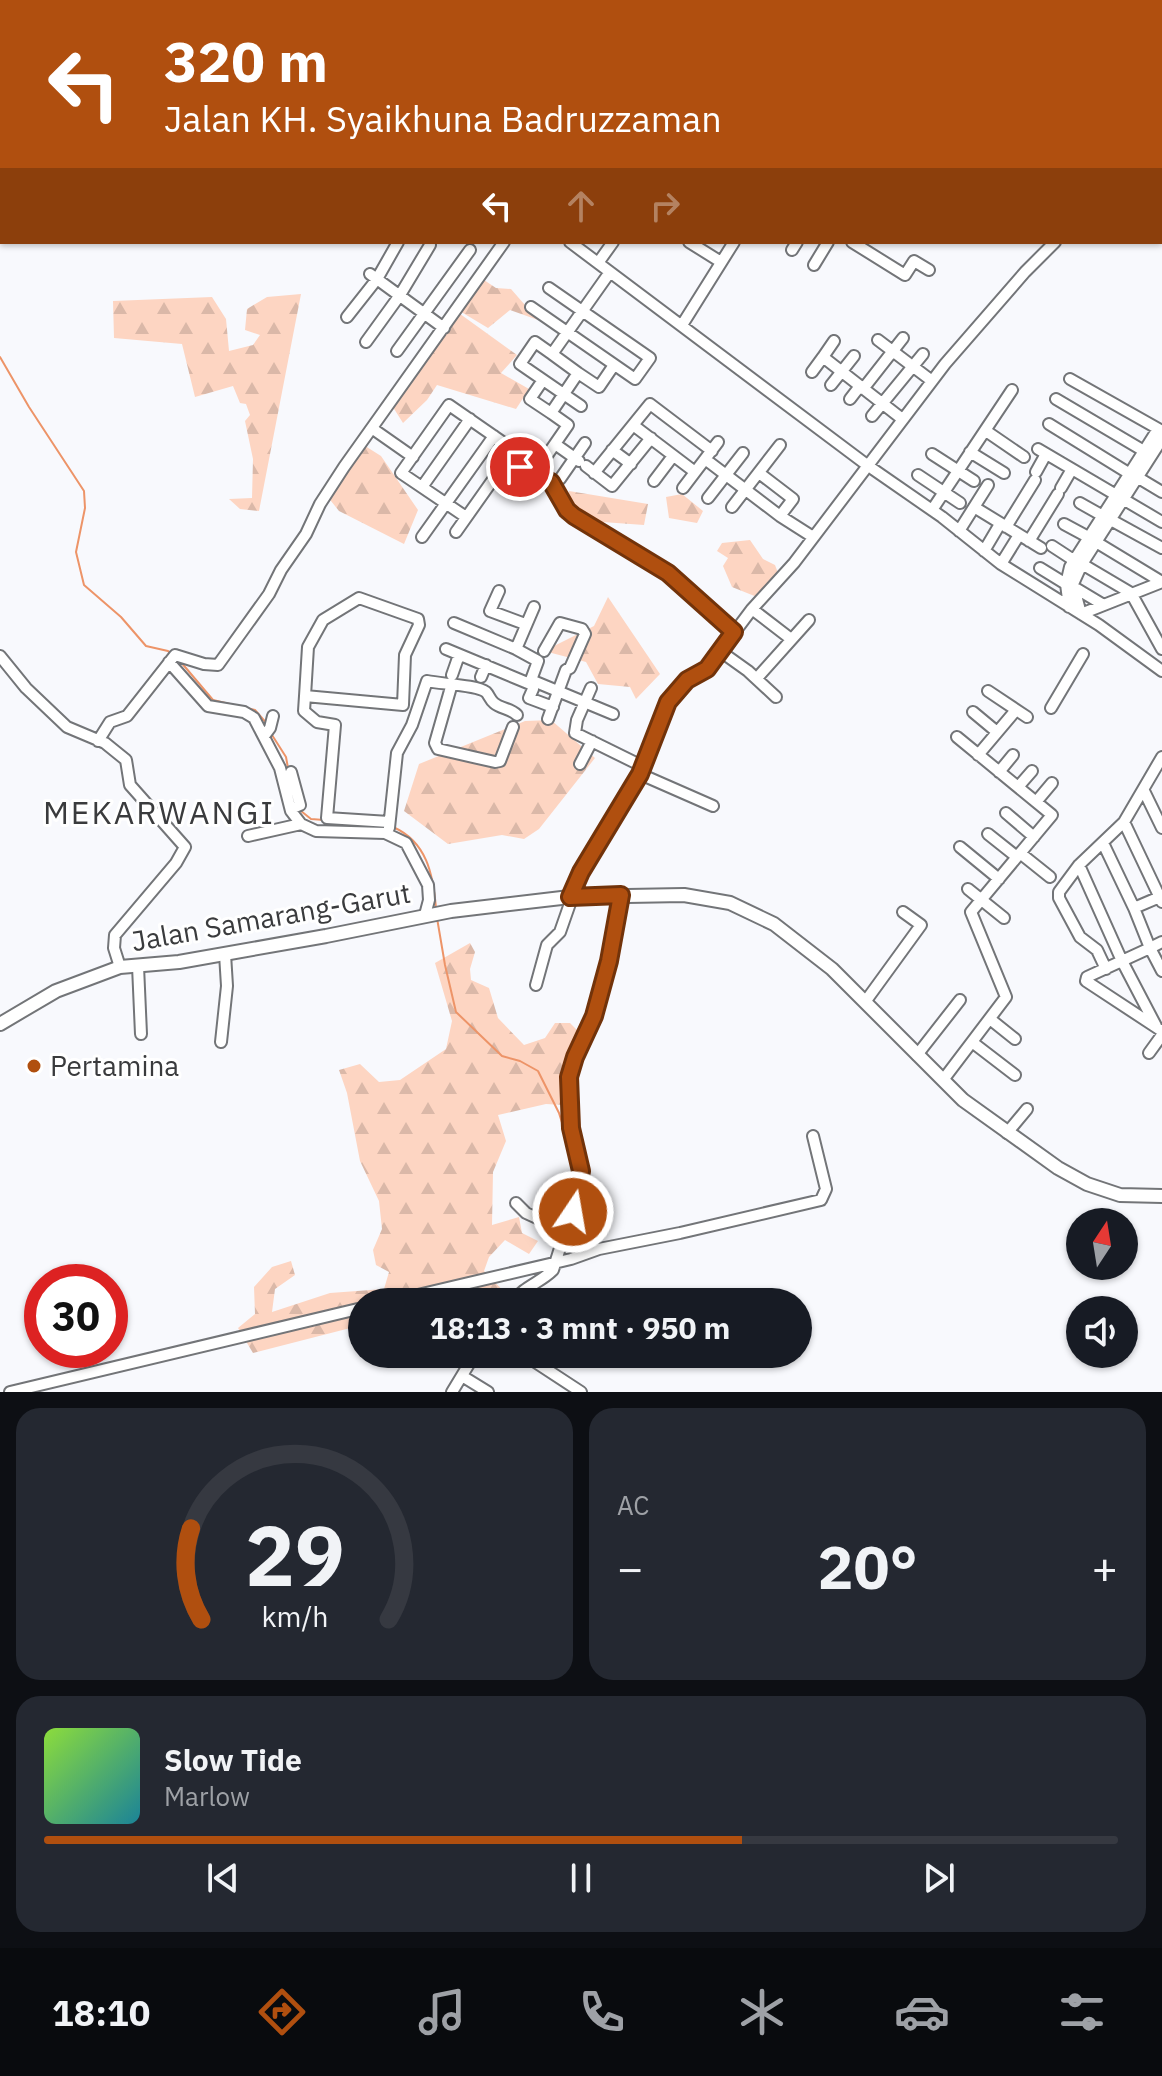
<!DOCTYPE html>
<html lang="id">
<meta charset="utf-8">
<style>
:root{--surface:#171b24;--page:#242831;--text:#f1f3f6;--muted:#9ea1a6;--line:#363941;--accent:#b04f0f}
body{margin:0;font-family:"IBM Plex Sans",sans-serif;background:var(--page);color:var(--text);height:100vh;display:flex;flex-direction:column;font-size:30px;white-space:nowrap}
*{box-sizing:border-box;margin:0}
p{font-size:26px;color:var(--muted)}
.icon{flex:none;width:44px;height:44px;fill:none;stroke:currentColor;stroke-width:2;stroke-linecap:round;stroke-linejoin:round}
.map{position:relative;height:1392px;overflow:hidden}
.sheet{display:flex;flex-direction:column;gap:16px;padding:16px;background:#0d0f14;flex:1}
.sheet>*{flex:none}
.top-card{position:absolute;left:0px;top:0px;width:1162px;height:244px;box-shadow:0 2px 6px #0004;background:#b04f0f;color:#fff;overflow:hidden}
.needle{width:52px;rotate:12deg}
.fabs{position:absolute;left:1066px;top:1208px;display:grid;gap:16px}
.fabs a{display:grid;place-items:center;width:72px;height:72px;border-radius:50%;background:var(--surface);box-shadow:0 2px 6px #0004;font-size:40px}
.speed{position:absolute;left:24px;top:1264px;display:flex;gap:16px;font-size:40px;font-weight:700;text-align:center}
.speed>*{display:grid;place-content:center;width:104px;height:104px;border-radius:50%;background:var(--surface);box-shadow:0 2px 6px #0004;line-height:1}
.speed .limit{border:12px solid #d22;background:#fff;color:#111}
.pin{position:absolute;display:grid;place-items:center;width:68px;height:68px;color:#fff;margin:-34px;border:4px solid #fff;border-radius:50%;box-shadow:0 2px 8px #0007}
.me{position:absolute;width:88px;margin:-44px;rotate:12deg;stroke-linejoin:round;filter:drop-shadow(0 0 6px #0008)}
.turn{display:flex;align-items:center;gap:28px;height:168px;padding:0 32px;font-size:36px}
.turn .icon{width:104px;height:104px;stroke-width:2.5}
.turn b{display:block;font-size:56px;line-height:68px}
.lanes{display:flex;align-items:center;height:76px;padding:0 32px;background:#0003;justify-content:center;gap:40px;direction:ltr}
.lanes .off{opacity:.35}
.big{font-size:60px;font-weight:700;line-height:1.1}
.sheet .tile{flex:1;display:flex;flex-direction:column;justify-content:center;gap:12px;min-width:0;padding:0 28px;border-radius:24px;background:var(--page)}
.sheet .dial{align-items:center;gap:0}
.dial svg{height:208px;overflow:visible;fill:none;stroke:var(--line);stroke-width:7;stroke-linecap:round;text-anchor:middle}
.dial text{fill:var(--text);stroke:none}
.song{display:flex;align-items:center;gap:24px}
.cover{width:96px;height:96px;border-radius:12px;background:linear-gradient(135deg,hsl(90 70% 55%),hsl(190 70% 35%))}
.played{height:8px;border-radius:4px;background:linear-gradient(90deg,var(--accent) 65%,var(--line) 65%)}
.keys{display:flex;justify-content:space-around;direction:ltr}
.heat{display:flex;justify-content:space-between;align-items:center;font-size:44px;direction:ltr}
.sheet .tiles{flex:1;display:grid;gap:16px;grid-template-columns:1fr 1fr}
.tile:last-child{grid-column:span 2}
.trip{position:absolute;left:348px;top:1288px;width:464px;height:80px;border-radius:40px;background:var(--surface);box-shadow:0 2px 6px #0004;font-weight:700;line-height:80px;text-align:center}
.tab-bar{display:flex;height:128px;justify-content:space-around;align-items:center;background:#090b0e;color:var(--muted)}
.tab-bar .icon{width:56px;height:56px}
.tab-bar .active{color:var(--accent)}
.tab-bar b{font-size:36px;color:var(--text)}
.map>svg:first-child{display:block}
</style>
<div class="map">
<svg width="1162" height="1392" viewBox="0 0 1162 1392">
<defs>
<pattern id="forest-firs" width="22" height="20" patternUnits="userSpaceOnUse" patternTransform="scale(2)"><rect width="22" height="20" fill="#fdd5c2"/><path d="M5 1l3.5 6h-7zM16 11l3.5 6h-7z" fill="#dab8a8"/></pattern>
</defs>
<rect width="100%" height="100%" fill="#f8f9fd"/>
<path fill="url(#forest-firs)" d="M481,278L496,288L511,289L538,320L510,310L488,328L458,310Z
M301,294L259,511L240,509L229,499L252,498L253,459L245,421L250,415L246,404L240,403L233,386L195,397L182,344L114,338L113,301L212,297L226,319L229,351L253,345L260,335L245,330L247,309L267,297Z
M456,311L517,355L501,373L529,389L516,409L437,385L427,400L403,423L391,404Z
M362,444L381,456L418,510L404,544L339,511L327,496Z
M569,491L648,504L644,525L561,519Z
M682,494L703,511L697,523L669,518L666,497Z
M750,540L763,559L775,565L778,573L767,589L757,597L732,587L723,566L728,558L717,551L722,543Z
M608,597L660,674L636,699L630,687L598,684L586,662L544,651L594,626Z
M551,720L595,758L539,829L524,839L502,835L448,844L404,811L419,764L525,721Z
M470,943L475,952L470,969L471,980L489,988L498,1018L524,1045L545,1038L555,1023H570L577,1030L563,1105L546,1104L498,1115L506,1141L493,1172L492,1225L519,1217L522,1233L538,1241L529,1254L505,1240L489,1257L484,1271C496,1281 504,1296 519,1302H362V1325L253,1353L238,1328L255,1314L254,1287L272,1267L291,1261L295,1275L275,1289L272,1312L330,1293L384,1289L389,1272L376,1265L373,1250L382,1229L379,1201L360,1161L347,1093L339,1070L360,1064L379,1082L400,1080L446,1049L452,1021L435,963Z"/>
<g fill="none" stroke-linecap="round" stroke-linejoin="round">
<path stroke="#ed9468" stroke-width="2" d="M0,357L29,407L84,491L85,508L76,552L84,585L121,617L146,646L168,651L172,655
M180,661L213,700L255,710L268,725
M272,735L286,757L288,768
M301,811L311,819L324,820
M393,827C427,842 433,874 436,908
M437,918L445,965L456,1012L502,1056L520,1061L538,1071L559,1113L574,1161"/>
<defs>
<path id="minor" d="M642,0L643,2
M906,0L909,2
M760,2L762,0
M857,2L858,0
M1160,198L1162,199
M570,242L867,465L942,517L1001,564L1099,625L1162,671
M689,242L721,262
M852,242L905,275L914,261L929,270
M792,250L797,242
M598,263L613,242
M814,265L828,242
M370,274L444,328
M531,307L635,379L650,358L549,288
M347,317L377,279L398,242
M682,325L734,242
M878,340L932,381
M834,341L823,357L901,418
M366,342L400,295L430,245
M397,351L470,250
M552,354L535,342L520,364L581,406
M812,372L823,357
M578,373L599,387L614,365
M1070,379L1162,431
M543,380L530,399L551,413L578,373L552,354L610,272
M831,385L854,356
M863,389L903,338
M850,399L860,386
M1056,399L1144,451
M872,416L923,354
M1049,424L1130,474
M633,425L695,472
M373,429L413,457
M986,431L1024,457
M1162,439L1082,564L1073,584L1081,614L1162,582
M555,444L579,461
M1038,449L1162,522
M612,450L631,464
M970,452L1004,473
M932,454L974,481
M705,459L780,516L813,537
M541,464L568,425L551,413
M586,466L612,486L651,438
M520,467L551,482L567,510L574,516L668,573L734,632
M1036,472L1046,454
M594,473L650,404L712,451
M759,473L793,499L780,516
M918,475L960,503
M1137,477L1162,492
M560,479L585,443
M654,481L673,456
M422,487L470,419
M683,488L718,442
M1061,488L1072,469
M708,498L743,453
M1080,503L1103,516
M732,507L780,445
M974,507L1041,548
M932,510L1012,390
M1111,520L1162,548
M1064,524L1090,538
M1006,527L1035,480
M959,531L988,485
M456,532L514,450L449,405L401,473L466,517
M422,537L494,436
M1029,541L1058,494
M1096,542L1162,582
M1052,546L1075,561
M984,551L1000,524
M1001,564L1019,535
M1082,564L1131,593L1162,649
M1040,568L1066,584
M1077,589L1102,604
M499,591L490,611L525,624
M1069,607L1066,584L1070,567L1158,429
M752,609L791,639
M454,623L516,649L538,661L531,680L613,714
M446,649L530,684
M516,649L534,607
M544,651L560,623L582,629L585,634L570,668L566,670L548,719
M720,651L748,671L776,697
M0,656L26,688L67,727L105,743L126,760L130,785L185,847L176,863L115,935L114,948L120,967
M169,662L208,706L244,712L254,718L280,768L291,811L301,824L316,831L385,833L406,843L428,885L429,900L425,915
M452,675L459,655
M481,677L486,665
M757,678L809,620
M531,680L533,689L529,698L553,707
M451,687L435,743L438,749L495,762L500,761L513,727
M591,688L577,720L575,733L642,766
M988,691L1027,717
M305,696L308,647L323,620L359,598L418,619L419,625L405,655L403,705L305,696L304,711L317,722L335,725L327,818L389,822
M1051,708L1083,654
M973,712L997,732
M264,736L270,728L273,716
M98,741L110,722L127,716L175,655L204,664L218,665L269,594L281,570L306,534L320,504L344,467L504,242
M978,755L1016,710
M580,764L592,741
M999,772L1013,755
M640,774L713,806
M1018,787L1032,771
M1144,791L1162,828
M1036,802L1052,783
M291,809L300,805L291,772
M1006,813L1034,837
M1124,822L1162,902
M389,828L397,753L412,725L427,681C441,684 477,685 486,692C489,695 490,700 494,703C501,709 510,708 517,715
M988,834L1017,857
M248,836L301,824
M1103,843L1134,908
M960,847L999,879
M1020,853L1050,877
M1079,865L1122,961L1156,1026
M968,889L1004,918
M1162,896L1134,908L1150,948L1162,942
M138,966L141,1034
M1106,969L1097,950L1080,937L1059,898V892L1079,865L1124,822L1162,757
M1162,971L1150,948L1087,977L1086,981L1162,1031
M536,985L547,945L560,932L581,872L640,774L664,712L675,691L707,669L752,609L794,563L945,364L1025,272L1055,242
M865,1002L921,925L903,912
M990,1019L1015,1039
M221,1042L227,986L225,954
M972,1042L1015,1075
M1149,1053L1162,1035
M917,1055L960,1000
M943,1080L1006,997L971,912L1052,815L957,737
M1007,1133L1027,1109
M516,1203L526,1213L565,1231
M423,1294L437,1302
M388,1302L571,1259L599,1249L680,1233L821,1200L826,1189L813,1136
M513,1302C524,1286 540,1283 553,1270L581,1182V1171L571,1128L569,1077L575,1057L594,1016L609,961L621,895
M523,1354L581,1392
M462,1376L488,1392
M10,1392L362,1308
M452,1392L475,1354"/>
<path id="major" d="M0,1024L56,991L120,967L179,962L326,936L451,911L570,897L684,895L730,903L774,924L832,969L963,1100L1058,1168L1087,1184L1120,1195L1162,1196"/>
</defs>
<use href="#minor" stroke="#737578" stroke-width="14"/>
<use href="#major" stroke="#737578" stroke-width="16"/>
<use href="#minor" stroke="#fff" stroke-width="10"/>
<use href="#major" stroke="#fff" stroke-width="12"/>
</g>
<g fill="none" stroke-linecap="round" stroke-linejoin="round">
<defs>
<path id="route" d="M520,467L551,482L567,510L574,516L668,573L734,632L707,669L687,680L668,702L640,774L581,872L570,897L621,895L609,961L594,1016L575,1057L569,1077L571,1128L581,1171L573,1212"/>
</defs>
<use href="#route" stroke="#72330a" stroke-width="20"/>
<use href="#route" stroke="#b04f0f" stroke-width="14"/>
</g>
<circle fill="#b04f0f" stroke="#fff" stroke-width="3" cx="34" cy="1066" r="8"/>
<g text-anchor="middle" stroke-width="6" stroke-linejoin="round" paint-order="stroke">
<g font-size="28" fill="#3a3b3d" stroke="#fff">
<text transform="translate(271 917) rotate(-10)" y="10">Jalan Samarang-Garut</text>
</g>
<g font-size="28" fill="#3a3b3d" stroke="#fff" text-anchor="start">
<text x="50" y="1076">Pertamina</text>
</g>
<g font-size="32" letter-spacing="2" fill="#3a3b3d" stroke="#fff">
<text x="159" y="824">MEKARWANGI</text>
</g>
</g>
</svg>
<div class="fabs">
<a><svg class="needle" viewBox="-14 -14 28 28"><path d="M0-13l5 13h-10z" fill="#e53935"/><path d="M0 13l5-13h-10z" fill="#9ea1a6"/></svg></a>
<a><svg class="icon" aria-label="sound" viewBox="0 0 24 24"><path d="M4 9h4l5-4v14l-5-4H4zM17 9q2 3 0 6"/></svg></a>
</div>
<div class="speed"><div class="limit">30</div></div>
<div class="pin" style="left:520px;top:467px;background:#d93025"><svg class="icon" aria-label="arrive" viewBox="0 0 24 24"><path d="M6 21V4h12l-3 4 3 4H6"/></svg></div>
<svg class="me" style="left:573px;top:1212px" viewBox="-20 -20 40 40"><circle r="17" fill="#b04f0f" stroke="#fff" stroke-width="3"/><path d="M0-11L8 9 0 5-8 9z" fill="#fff"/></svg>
<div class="trip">18:13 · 3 mnt · 950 m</div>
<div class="top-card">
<div class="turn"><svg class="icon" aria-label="left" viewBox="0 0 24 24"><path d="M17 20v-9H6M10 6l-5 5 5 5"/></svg><div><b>320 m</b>Jalan KH. Syaikhuna Badruzzaman</div></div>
<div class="lanes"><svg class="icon" aria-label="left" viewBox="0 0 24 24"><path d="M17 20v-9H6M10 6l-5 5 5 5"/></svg><svg class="icon off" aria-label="ahead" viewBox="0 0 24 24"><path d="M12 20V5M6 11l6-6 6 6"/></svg><svg class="icon off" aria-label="right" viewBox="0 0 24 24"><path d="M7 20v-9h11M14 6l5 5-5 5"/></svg></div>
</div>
</div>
<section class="sheet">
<div class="tiles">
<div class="tile dial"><svg viewBox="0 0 100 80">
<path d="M14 69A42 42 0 1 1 86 69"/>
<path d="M14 69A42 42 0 0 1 10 34" stroke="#b04f0f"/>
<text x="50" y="56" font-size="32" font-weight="700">29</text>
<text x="50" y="72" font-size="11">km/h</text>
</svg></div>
<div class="tile"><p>AC</p>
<div class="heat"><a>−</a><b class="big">20°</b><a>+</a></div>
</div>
<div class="tile">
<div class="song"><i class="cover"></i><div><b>Slow Tide</b><p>Marlow</p></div></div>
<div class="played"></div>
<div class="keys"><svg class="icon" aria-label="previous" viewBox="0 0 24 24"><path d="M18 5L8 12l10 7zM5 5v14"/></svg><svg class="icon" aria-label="pause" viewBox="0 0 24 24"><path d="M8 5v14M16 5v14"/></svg><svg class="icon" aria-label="next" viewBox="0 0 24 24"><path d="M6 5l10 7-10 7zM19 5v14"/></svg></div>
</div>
</div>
</section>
<nav class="tab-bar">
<b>18:10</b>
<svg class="icon active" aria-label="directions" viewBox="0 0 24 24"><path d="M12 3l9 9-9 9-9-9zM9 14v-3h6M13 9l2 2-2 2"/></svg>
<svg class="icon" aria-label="music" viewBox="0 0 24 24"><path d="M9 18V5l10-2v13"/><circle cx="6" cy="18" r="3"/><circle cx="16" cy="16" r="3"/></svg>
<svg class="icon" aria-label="phone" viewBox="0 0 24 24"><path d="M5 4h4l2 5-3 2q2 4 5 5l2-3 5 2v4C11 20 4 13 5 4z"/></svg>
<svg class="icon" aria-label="climate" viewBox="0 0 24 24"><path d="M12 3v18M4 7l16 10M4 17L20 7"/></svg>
<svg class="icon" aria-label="car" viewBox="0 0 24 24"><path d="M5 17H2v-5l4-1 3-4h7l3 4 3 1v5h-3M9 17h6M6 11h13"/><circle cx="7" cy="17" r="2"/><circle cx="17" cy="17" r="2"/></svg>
<svg class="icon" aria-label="filters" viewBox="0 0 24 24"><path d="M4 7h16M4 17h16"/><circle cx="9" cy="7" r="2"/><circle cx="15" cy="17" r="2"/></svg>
</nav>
